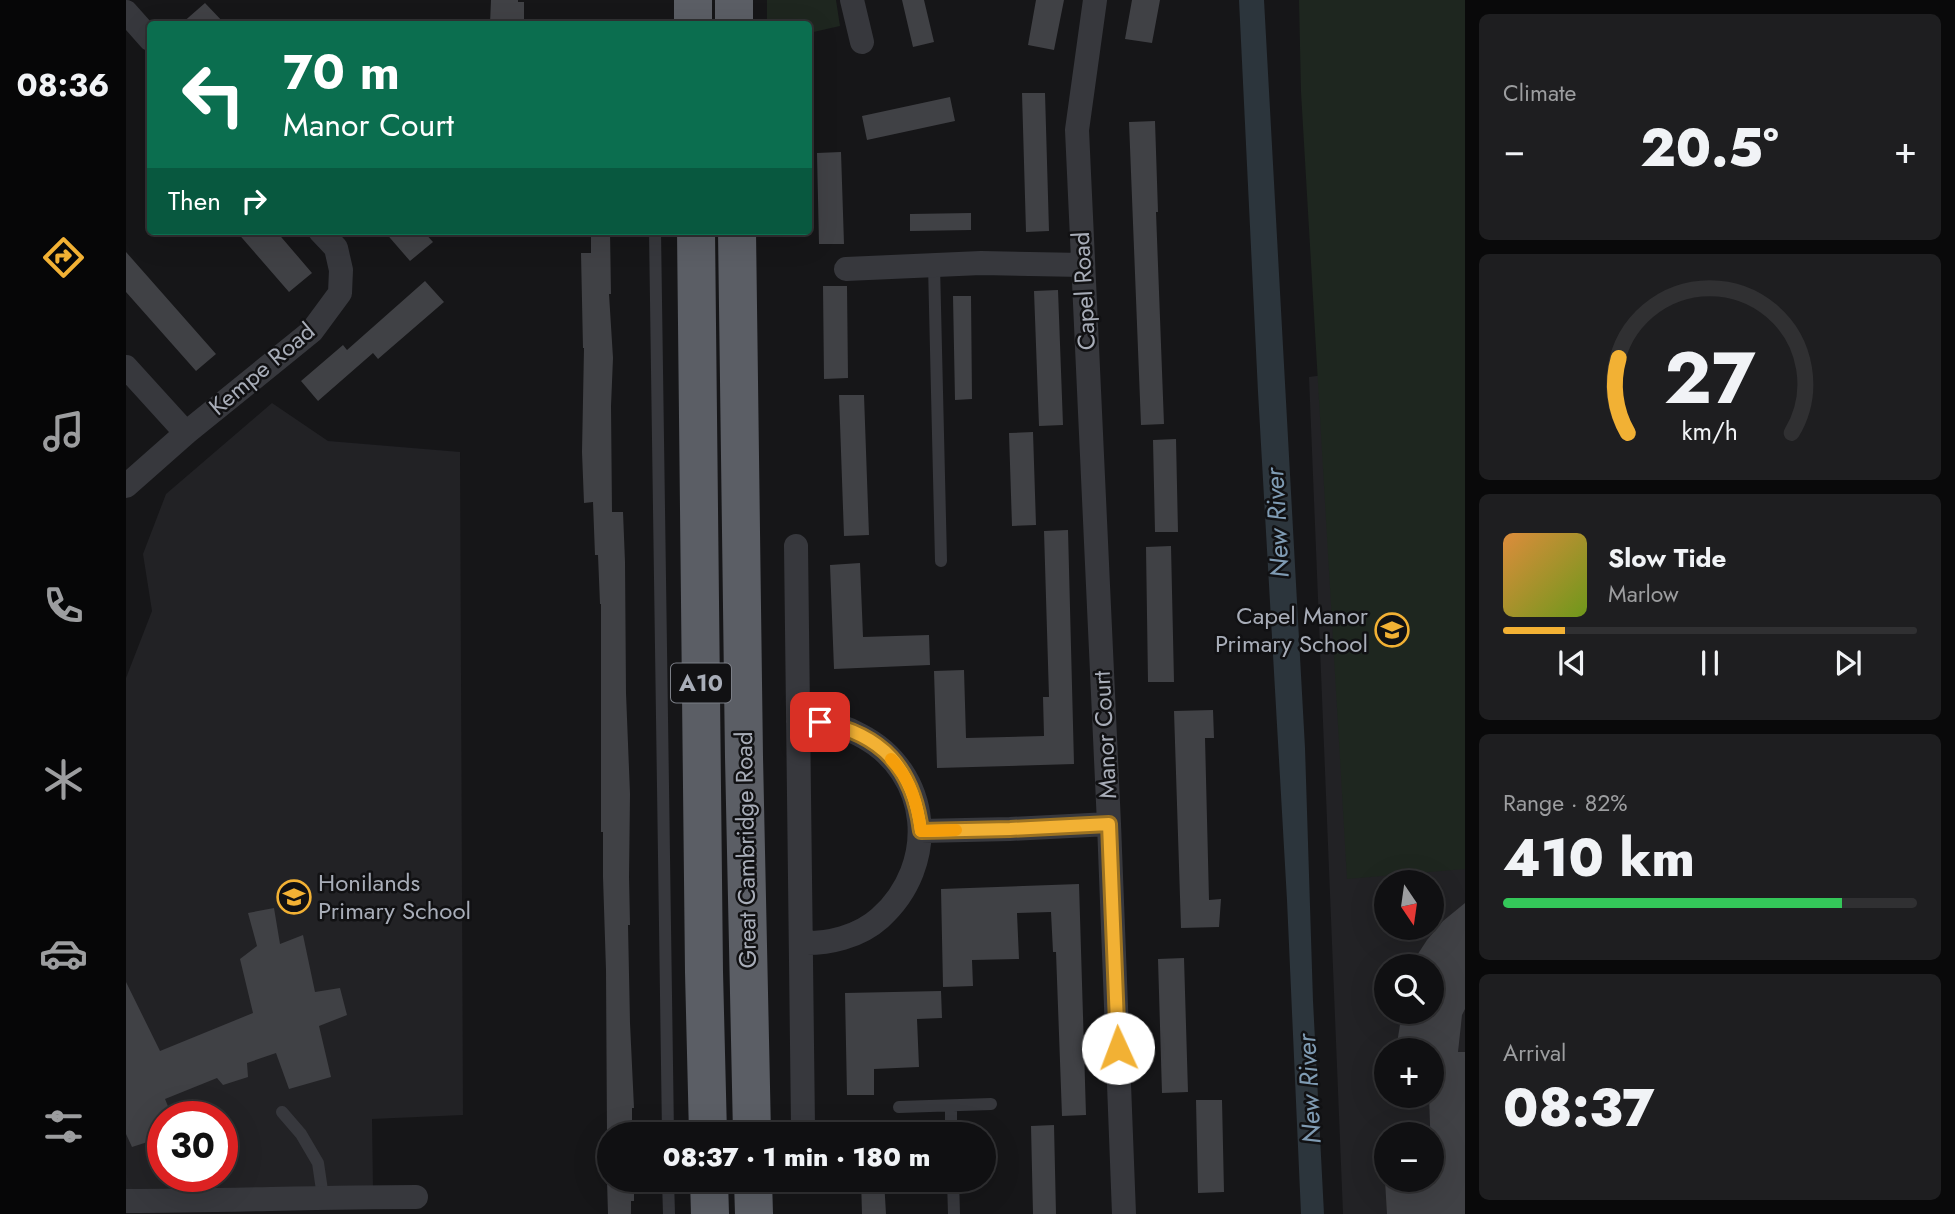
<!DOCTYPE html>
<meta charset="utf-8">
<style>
:root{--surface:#101012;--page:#1e1e20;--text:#f1f3f6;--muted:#9c9d9f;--line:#303032;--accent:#f2b134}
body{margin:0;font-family:Jost,sans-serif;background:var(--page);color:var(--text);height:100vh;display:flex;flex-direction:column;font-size:26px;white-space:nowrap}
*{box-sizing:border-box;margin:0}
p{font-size:23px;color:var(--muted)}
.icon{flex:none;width:38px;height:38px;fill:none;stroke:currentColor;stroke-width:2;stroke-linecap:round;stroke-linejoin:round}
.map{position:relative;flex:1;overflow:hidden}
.details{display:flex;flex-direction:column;gap:14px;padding:14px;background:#09090a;width:490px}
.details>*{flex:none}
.banner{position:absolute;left:21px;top:21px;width:665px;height:214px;border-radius:7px;box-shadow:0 7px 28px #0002,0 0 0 2px var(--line);background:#0b6e4f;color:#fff;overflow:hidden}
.needle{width:46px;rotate:167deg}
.buttons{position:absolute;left:1248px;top:870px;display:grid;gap:14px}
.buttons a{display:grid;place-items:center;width:70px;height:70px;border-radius:50%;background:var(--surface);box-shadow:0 7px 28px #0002,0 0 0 2px var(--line);font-size:35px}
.speed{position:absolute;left:21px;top:1101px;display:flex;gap:14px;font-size:35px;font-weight:700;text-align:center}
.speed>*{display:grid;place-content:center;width:91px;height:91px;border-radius:50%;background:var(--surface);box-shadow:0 7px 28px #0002,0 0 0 2px var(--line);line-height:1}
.speed .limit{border:10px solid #d22;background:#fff;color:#111}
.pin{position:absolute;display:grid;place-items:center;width:60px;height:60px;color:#fff;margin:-30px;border-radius:14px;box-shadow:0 4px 10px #0006}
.me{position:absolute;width:77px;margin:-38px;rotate:358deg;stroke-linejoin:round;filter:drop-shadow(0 0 5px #0008)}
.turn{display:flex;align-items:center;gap:24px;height:147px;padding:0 21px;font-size:32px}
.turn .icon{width:91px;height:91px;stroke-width:2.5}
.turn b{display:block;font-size:49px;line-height:60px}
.then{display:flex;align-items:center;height:66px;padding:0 21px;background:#0003;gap:14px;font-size:26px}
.big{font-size:52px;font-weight:800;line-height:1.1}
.details .tile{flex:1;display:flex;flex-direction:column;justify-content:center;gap:10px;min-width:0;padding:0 24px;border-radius:10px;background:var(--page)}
.details .dial{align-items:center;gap:0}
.dial svg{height:182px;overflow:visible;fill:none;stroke:var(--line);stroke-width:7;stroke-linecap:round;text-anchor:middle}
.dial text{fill:var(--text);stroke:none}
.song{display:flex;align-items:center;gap:21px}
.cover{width:84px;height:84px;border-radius:10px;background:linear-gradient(135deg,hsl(30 70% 55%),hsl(80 70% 35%))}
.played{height:7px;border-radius:4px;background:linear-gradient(90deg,var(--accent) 15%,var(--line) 15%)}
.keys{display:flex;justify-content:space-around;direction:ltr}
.heat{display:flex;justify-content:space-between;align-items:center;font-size:38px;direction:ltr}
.charge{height:10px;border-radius:5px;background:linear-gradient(90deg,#34c759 82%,var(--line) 0)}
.trip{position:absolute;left:471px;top:1122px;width:399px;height:70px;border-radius:35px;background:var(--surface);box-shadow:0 7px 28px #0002,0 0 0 2px var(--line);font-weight:800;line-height:70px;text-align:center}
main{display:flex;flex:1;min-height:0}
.dock{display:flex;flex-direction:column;width:126px;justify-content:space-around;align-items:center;background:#060607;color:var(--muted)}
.dock .icon{width:49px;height:49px}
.dock .on{color:var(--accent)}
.dock b{font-size:32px;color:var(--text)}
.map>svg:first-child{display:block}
</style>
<main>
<nav class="dock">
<b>08:36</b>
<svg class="icon on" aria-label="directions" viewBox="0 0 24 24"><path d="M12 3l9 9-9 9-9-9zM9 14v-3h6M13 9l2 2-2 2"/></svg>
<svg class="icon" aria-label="music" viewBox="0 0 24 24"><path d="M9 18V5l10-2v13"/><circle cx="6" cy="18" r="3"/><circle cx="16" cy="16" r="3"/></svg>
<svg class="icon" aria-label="phone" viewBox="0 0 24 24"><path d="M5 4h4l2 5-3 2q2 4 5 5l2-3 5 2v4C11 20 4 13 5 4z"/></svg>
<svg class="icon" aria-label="climate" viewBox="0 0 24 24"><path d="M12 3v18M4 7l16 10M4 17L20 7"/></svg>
<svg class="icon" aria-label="car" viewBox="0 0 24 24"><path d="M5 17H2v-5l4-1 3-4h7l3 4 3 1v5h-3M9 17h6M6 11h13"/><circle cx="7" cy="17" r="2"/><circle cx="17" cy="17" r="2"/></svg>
<svg class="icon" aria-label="filters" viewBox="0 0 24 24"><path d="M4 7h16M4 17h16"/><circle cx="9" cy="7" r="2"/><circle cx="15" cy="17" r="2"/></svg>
</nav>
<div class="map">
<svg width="1339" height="1214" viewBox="0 0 1339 1214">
<rect width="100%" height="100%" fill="#161618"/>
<path fill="#222225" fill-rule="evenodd" d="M1339,356V1214H1217L1183,377ZM1260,882H1306V928H1260ZM1260,966H1306V1012H1260ZM1260,1050H1306V1096H1260ZM1260,1134H1306V1180H1260Z
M146,403L202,441L334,452L337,1115L246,1119L247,1189L0,1194V678L26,611L17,554L40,494ZM37,1116H96V1176H37Z"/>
<path fill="#1e261f" d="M641,0H710L714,26L683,33L682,24H641Z
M1173,0H1339V869L1221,879L1175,92Z"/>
<path fill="#2c353c" d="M1113,0H1138L1179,748L1187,1001L1198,1214H1175L1161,900L1132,392Z"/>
<path fill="#404145" d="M365,0H392V2H398V24H364Z
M776,0H798L808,42L787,47Z
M910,0H938L928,50L902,45Z
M1006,0H1034L1026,43L999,39Z
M79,3L99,24H55Z
M896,93H919L923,231L900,232Z
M824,97L829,121L741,140L736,116Z
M1029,121L1032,212H1030L1038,424L1015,425L1003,122Z
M715,152L718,244H693L691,153Z
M845,213V230L784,231V214Z
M110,231H150L186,273L163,292Z
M258,231H297L307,242L284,261Z
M465,231H484L485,294H483L487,358L485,406L486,512H497L499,562L500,693L504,794L503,877L504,925H502L504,1023L508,1108H506V1134H481L480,970L477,877V832H475V604H474L472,555H469L467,502L458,503L456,452L458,348H457L455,253H465Z
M0,252L90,354L70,371L0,292Z
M299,281L318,302L252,359L247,353L192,401L175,381L217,345L221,350Z
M697,286H721L722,378L698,379Z
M932,290L937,425L913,426L908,291Z
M827,296H845L846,399L829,400Z
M713,395H738L743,535L718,536Z
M907,432L910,525L886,526L883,433Z
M1050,439L1052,532H1029L1027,440Z
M942,530L948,764L811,768L808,671L838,670L840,738L918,736L917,697H923L918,531Z
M1045,546L1048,682H1022L1020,547Z
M734,563L737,637L803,635L804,665L708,669L704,565Z
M1087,710L1088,738H1079L1083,900L1095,899L1093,927L1055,928L1048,711Z
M953,884L960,1115L936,1116L930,952H927L925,912L891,913L893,959L846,960L847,986L817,987L815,889Z
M1339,903V1009L1336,1015L1332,1052H1339V1214H1261L1259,1180H1306L1303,1096H1306V1050H1270L1276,1012H1306V966H1284L1301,940L1317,921Z
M148,908L154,944L177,935L189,992L214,988L221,1015L193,1026L205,1077L163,1089L150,1053L121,1063L122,1077L97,1085L91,1078L39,1099L46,1116H37V1137L6,1147L0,1134V982L34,1051L127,1013L114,959L131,946L122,913Z
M1058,958L1062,1092L1036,1093L1032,959Z
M815,991L816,1018L791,1019L793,1067L748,1069V1095H721L719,993Z
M1070,1100H1096L1098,1192L1072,1193Z
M928,1125L930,1214H907L905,1126Z
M481,1180H508V1201H505V1214H482Z
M735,1180H758L760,1214H736Z"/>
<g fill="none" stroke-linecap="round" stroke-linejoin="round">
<path stroke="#37383d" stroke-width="12" d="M529,231L542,1134
M808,265L815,561
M825,1106V1134
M773,1107L865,1104
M156,1112L175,1134L192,1163L197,1197
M542,1180L543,1214
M827,1180L828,1214"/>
<path stroke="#37383d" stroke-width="24" d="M726,0L736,42
M969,0L951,130L983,824L998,1214
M0,12L24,39
M720,269L855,263L957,265
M0,367L60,433
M0,486L60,433L186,331L214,293L215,270L210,248L194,231
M670,546L677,1127
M672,722C679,722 687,721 694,722C708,723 721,728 734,735C806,772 813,865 754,918C733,937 702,944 675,943
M795,831L884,829L983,824
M0,1201C97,1201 193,1197 290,1197"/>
<path stroke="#5b5e65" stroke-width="38" d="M567,0V24
M608,0V24
M570,231L578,972L582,1134
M611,231L618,757L626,1134
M583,1180L584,1214
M627,1180L628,1214"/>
</g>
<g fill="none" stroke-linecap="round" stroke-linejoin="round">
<defs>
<path id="route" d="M694,722C756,734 787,768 795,831L884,829L983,824L992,1048"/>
</defs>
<use href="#route" stroke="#9d7322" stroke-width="18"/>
<use href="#route" stroke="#f2b134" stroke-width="12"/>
<path stroke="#f59e0b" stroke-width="12" d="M765,759C785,780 791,803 795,831L830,830"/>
</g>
<defs>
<symbol id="school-ring" viewBox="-11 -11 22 22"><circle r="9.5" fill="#111113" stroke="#f2b134" stroke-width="1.5"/><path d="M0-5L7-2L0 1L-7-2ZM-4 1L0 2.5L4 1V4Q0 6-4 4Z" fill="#f2b134"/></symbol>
</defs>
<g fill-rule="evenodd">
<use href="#school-ring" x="1247" y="611" width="38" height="38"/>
<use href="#school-ring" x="149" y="878" width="38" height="38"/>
</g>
<g text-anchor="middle" stroke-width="5" stroke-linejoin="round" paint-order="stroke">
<rect fill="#111113" stroke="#7b7e86" stroke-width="2" x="545" y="663.5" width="60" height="39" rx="5"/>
<g font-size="23" font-weight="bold" fill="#a8adb8">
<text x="575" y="691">A10</text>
</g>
<g font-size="24" fill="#a8adb8" stroke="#111113">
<text transform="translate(958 291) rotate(-93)" y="8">Capel Road</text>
<text transform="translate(136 369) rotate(-40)" y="8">Kempe Road</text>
<text transform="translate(979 735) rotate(-93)" y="8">Manor Court</text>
<text transform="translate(620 850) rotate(-91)" y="8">Great Cambridge Road</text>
</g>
<g font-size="24" fill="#a8adb8" stroke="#111113" text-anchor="end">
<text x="1242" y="624">Capel Manor<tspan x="1242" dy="28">Primary School</tspan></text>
<text x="192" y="891" text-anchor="start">Honilands<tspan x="192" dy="28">Primary School</tspan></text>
</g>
<g font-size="26" font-style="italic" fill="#7f9bb3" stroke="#111113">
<text transform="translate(1151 523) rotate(-93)" y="9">New River</text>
<text transform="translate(1183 1089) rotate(-93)" y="9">New River</text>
</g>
</g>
</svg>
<div class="buttons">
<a><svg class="needle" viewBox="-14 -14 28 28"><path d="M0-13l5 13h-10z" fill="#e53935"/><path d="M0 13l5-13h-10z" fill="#9c9d9f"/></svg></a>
<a><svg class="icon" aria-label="search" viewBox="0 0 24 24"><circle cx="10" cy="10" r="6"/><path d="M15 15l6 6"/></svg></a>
<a>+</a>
<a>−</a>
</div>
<div class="speed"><div class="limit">30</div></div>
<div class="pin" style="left:694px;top:722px;background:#d93025"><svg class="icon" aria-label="arrive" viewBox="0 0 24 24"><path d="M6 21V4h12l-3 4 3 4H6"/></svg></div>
<svg class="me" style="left:992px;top:1048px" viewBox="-20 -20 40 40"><circle r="19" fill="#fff"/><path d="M0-13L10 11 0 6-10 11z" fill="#f2b134"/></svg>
<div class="trip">08:37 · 1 min · 180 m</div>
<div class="banner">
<div class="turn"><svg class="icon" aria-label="left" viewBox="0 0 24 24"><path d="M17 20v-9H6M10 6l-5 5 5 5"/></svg><div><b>70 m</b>Manor Court</div></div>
<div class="then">Then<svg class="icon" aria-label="right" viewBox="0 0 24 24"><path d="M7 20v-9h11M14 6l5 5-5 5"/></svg></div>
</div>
</div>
<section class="details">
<div class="tile"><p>Climate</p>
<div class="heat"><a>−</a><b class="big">20.5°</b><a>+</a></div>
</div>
<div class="tile dial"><svg viewBox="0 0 100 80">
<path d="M14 69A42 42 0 1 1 86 69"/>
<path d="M14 69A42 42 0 0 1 10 36" stroke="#f2b134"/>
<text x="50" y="56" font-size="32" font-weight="700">27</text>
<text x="50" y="72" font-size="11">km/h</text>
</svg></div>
<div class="tile">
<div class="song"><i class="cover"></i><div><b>Slow Tide</b><p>Marlow</p></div></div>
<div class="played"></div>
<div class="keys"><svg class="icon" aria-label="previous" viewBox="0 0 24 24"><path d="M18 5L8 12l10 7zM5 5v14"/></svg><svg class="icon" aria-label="pause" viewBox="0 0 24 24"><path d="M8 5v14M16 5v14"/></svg><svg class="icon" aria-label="next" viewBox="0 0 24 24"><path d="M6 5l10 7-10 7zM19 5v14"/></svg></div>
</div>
<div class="tile"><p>Range · 82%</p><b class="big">410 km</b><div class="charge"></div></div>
<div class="tile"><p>Arrival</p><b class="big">08:37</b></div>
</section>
</main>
